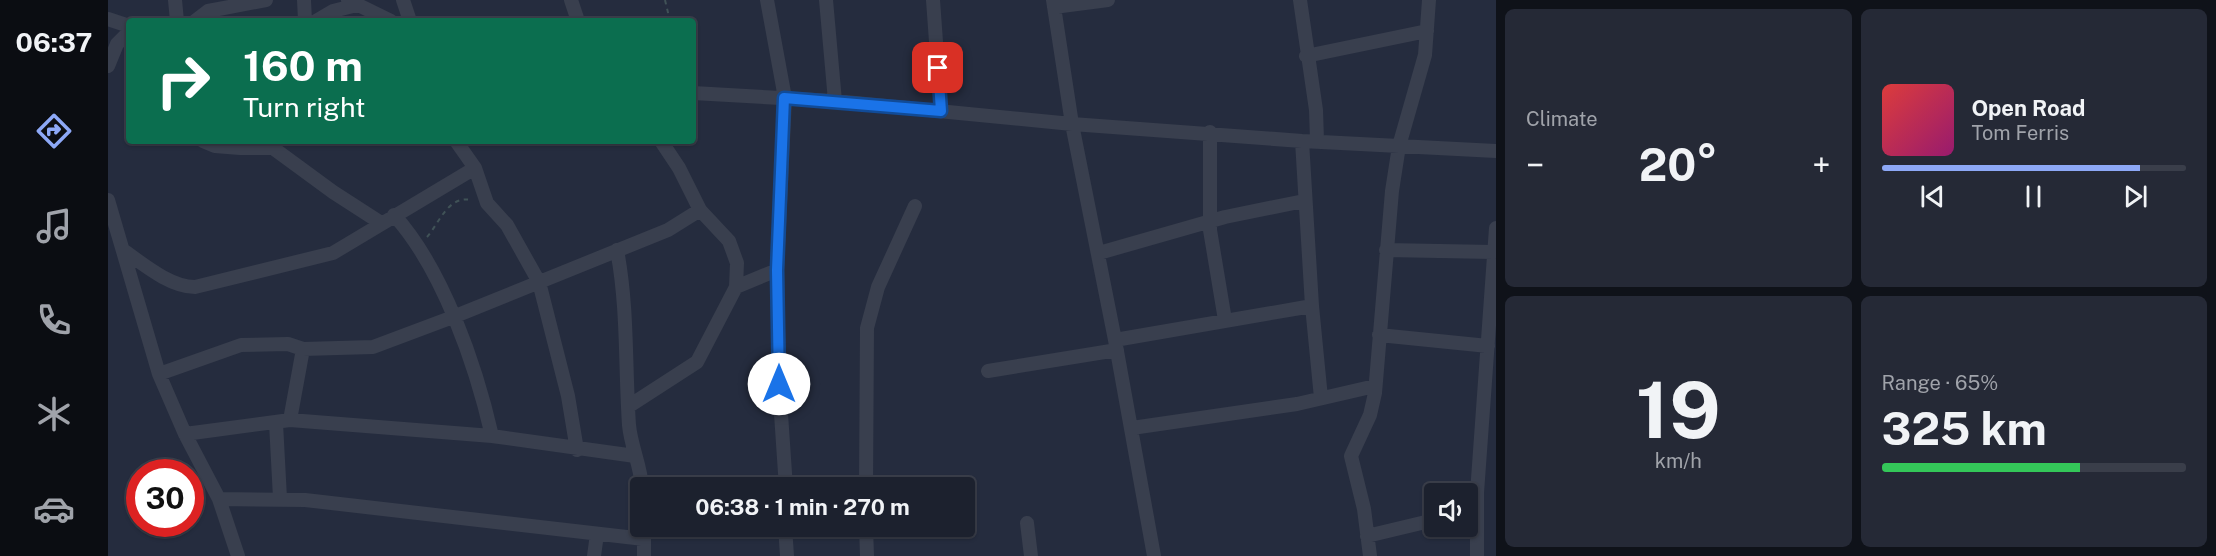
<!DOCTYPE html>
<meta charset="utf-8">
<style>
:root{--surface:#1c212e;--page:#252936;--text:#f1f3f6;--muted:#a0a3aa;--line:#3a3e4a;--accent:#8da8f6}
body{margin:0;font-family:"Public Sans",sans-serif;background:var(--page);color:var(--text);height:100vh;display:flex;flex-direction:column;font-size:22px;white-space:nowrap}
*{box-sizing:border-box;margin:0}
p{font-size:20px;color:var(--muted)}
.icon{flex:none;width:33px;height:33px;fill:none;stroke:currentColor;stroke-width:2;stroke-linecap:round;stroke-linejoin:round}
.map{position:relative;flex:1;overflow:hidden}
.details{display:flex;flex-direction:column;gap:9px;padding:9px;background:#0f1219;width:720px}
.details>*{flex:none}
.hud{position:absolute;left:18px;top:18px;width:570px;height:126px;border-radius:6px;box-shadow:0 2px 4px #0004,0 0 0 2px var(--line);background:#0b6e4f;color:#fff;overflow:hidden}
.fabs{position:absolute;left:1316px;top:483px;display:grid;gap:12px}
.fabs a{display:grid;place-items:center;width:54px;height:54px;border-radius:6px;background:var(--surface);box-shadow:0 2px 4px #0004,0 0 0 2px var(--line);font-size:30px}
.speed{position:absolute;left:18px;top:459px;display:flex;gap:12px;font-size:30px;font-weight:700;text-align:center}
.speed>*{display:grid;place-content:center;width:78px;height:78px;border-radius:50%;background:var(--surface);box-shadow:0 2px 4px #0004,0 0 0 2px var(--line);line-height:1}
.speed .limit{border:9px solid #d22;background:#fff;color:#111}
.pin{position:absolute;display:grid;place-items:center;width:51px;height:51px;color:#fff;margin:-26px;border-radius:12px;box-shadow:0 3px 9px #0006}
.me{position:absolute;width:66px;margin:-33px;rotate:0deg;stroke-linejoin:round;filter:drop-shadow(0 0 4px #0008)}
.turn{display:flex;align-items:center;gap:21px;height:126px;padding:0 18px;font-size:27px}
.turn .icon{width:78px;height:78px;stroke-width:2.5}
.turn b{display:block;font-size:42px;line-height:51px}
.big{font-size:45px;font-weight:700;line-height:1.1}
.details .card{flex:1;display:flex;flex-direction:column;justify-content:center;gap:9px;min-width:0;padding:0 21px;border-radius:9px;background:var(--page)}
.details .dial{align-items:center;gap:0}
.dial b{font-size:78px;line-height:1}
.song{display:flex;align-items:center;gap:18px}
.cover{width:72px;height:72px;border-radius:9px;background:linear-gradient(135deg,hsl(0 70% 55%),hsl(320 70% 35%))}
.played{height:6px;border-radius:3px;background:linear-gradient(90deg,var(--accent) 85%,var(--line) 85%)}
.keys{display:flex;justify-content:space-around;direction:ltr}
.heat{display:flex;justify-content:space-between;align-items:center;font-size:33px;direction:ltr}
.charge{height:9px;border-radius:4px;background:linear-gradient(90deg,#34c759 65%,var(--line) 0)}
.details .tiles{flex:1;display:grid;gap:9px;grid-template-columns:repeat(2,1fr)}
.trip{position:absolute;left:522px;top:477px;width:345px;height:60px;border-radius:6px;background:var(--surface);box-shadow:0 2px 4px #0004,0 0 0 2px var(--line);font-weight:700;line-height:60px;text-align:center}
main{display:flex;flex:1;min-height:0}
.tabs{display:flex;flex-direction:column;width:108px;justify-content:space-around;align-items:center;background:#0b0d12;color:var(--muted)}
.tabs .icon{width:42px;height:42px}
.tabs .selected{color:var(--accent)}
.tabs b{font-size:27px;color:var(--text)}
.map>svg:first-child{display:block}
</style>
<main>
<nav class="tabs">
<b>06:37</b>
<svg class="icon selected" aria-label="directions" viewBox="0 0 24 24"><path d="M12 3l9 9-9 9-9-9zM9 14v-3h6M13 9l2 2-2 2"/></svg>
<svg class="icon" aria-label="music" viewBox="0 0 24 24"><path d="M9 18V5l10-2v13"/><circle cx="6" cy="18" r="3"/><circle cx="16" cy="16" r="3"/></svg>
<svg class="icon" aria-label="phone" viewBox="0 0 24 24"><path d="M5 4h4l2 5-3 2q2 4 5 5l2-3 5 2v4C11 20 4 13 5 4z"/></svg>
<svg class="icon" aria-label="climate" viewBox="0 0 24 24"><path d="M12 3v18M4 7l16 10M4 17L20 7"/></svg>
<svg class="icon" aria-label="car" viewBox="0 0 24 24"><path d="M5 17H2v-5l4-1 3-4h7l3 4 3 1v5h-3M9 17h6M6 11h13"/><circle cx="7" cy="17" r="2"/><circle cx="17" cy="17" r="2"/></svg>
</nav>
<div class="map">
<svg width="1388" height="556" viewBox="0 0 1388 556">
<rect width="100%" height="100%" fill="#252c3e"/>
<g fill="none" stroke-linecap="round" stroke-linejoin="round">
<path stroke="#405257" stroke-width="2" stroke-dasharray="4.5 4.5" stroke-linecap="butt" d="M557,0L562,21
M319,237C332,222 340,195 364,200"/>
<path stroke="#393f4e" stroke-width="14" d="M67,0L69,21
M196,0L197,21
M240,0L283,21
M295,0L302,21
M463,0L470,21
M659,0L677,98L669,270L671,384L678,488
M718,0L727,101
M825,0L833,111
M945,0L964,124L1007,340L1046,556
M1192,0L1208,110L1209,140
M946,7L1000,0
M0,19L21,26
M87,21L100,11L158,0
M208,21L225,11L249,5
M1198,56L1319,31
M0,66L9,44L21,32
M585,93L727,101L964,124L1194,141L1388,151
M1102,132V230L1117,320
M95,141L107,146L132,148H165L225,192L273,223
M348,141L367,168L379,203L399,225L431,282L460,396L469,450
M1194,141L1204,306L1213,398
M0,200L51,374L77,434L111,499L130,556
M286,215C335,269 368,366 384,436
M15,250C35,264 62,287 87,287L225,253L367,168
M509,250C520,308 517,366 521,425C523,447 533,466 534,488
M1278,250L1385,252
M991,253L1117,217L1196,201
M628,287L669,270
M1271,335L1380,346
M1007,340L1204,306
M880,371L1009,350
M51,374L133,345L180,344L195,349L265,347L345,317L560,230L592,210
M521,406L589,362L628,287L629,263L621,241L592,210L571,168L553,141
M182,420L195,349
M168,423L172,498
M1024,428L1189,404L1267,386
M77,434L182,420L384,436L527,456
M758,488L759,328L770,287L807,206
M111,499L197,500L536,539
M919,523L923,556
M536,526V556
M677,526L679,556
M758,526L759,556
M1259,536L1326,520
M486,556L489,534
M1262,556L1256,509L1243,456L1262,415L1267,393L1284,191L1291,146L1317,55L1321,0
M1369,556V493L1388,228"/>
</g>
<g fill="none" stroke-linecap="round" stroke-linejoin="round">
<defs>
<path id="route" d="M671,384L669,270L676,98L833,111L830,68"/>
</defs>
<use href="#route" stroke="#114b97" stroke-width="15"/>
<use href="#route" stroke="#1a73e8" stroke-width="10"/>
</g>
</svg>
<div class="fabs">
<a><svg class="icon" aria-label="sound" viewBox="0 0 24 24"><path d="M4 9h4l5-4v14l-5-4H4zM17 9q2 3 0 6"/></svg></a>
</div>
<div class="speed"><div class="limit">30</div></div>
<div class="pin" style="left:830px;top:68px;background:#d93025"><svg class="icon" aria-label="arrive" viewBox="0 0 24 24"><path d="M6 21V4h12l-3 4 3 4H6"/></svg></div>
<svg class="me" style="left:671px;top:384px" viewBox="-20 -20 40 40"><circle r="19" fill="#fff"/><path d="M0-13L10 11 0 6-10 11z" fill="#1a73e8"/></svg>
<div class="trip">06:38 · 1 min · 270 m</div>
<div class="hud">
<div class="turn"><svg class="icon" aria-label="right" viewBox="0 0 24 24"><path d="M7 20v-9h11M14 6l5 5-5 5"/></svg><div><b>160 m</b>Turn right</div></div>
</div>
</div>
<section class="details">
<div class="tiles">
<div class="card"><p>Climate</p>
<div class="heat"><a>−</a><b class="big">20°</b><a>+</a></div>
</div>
<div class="card">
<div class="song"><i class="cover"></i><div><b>Open Road</b><p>Tom Ferris</p></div></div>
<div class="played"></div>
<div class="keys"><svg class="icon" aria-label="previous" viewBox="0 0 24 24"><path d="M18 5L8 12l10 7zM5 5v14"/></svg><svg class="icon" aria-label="pause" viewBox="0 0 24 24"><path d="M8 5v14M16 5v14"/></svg><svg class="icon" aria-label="next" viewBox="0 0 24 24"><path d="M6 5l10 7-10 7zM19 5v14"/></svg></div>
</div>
<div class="card dial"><b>19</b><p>km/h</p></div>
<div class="card"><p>Range · 65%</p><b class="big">325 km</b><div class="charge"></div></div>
</div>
</section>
</main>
